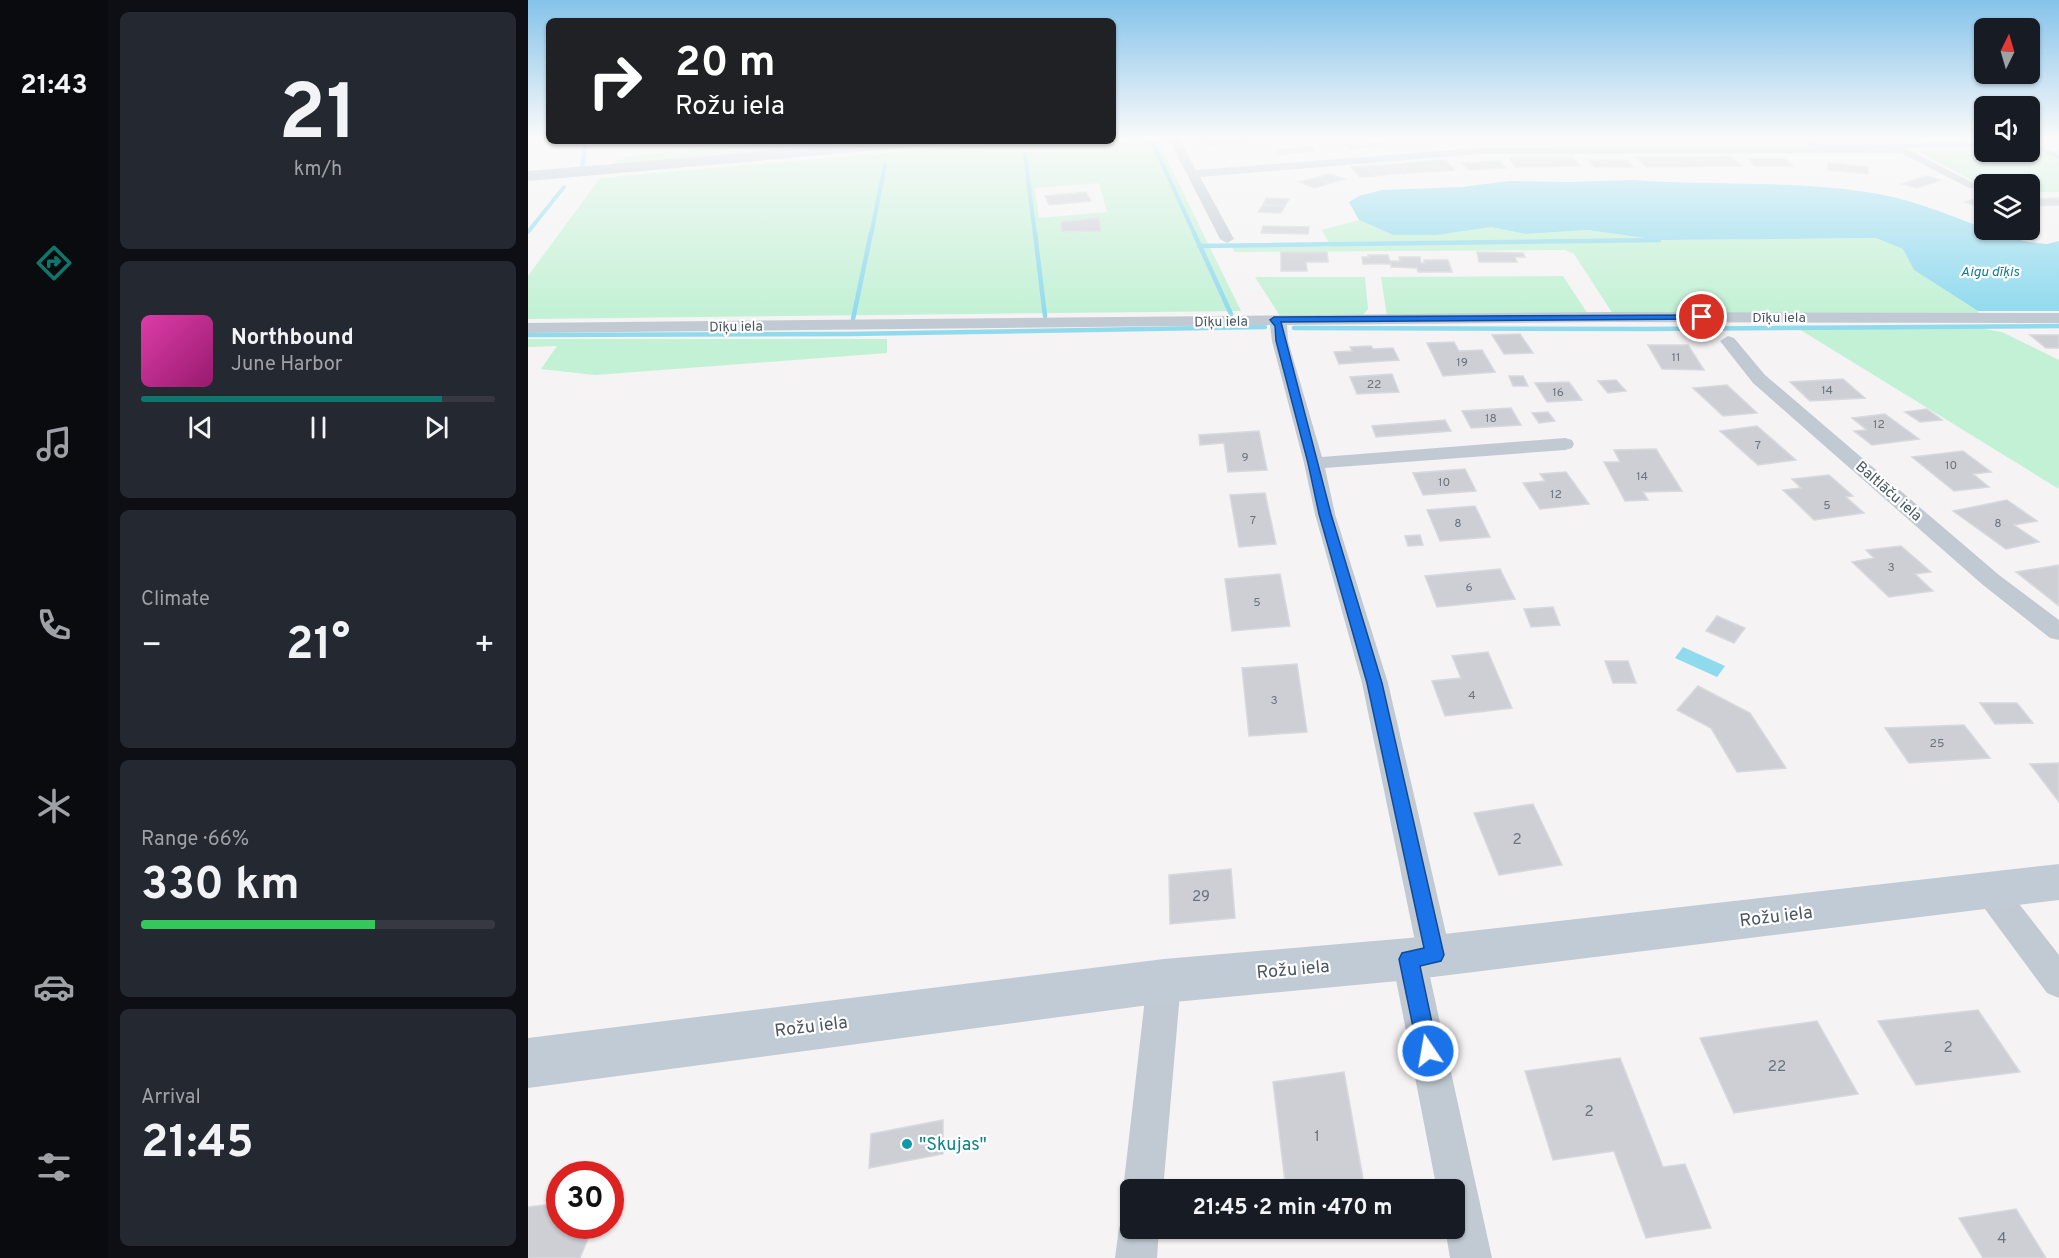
<!DOCTYPE html>
<meta charset="utf-8">
<style>
:root{--surface:#171b24;--page:#242831;--text:#f1f3f6;--muted:#9ea1a6;--line:#363941;--accent:#0f766e}
body{margin:0;font-family:Overpass,sans-serif;background:var(--page);color:var(--text);height:100vh;display:flex;flex-direction:column;font-size:22px;white-space:nowrap}
*{box-sizing:border-box;margin:0}
p{font-size:20px;color:var(--muted)}
.icon{flex:none;width:33px;height:33px;fill:none;stroke:currentColor;stroke-width:2;stroke-linecap:round;stroke-linejoin:round}
.map{position:relative;flex:1;overflow:hidden}
.sheet{display:flex;flex-direction:column;gap:12px;padding:12px;background:#0d0f14;width:420px}
.sheet>*{flex:none}
.hud{position:absolute;left:18px;top:18px;width:570px;height:126px;border-radius:9px;box-shadow:0 2px 4px #0004;background:#202124;color:#fff;overflow:hidden}
.needle{width:39px;rotate:5deg}
.buttons{position:absolute;left:1446px;top:18px;display:grid;gap:12px}
.buttons a{display:grid;place-items:center;width:66px;height:66px;border-radius:9px;background:var(--surface);box-shadow:0 2px 4px #0004;font-size:30px}
.speed{position:absolute;left:18px;top:1161px;display:flex;gap:12px;font-size:30px;font-weight:700;text-align:center}
.speed>*{display:grid;place-content:center;width:78px;height:78px;border-radius:50%;background:var(--surface);box-shadow:0 2px 4px #0004;line-height:1}
.speed .limit{border:9px solid #d22;background:#fff;color:#111}
.pin{position:absolute;display:grid;place-items:center;width:51px;height:51px;color:#fff;margin:-26px;border:3px solid #fff;border-radius:50%;box-shadow:0 2px 6px #0007}
.me{position:absolute;width:66px;margin:-33px;rotate:348deg;stroke-linejoin:round;filter:drop-shadow(0 0 4px #0008)}
.turn{display:flex;align-items:center;gap:21px;height:126px;padding:0 30px;font-size:27px}
.turn .icon{width:78px;height:78px;stroke-width:2.5}
.turn b{display:block;font-size:42px;line-height:51px}
.big{font-size:45px;font-weight:700;line-height:1.1}
.sheet .card{flex:1;display:flex;flex-direction:column;justify-content:center;gap:9px;min-width:0;padding:0 21px;border-radius:9px;background:var(--page)}
.sheet .dial{align-items:center;gap:0}
.dial b{font-size:78px;line-height:1}
.song{display:flex;align-items:center;gap:18px}
.cover{width:72px;height:72px;border-radius:9px;background:linear-gradient(135deg,hsl(320 70% 55%),hsl(320 70% 35%))}
.played{height:6px;border-radius:3px;background:linear-gradient(90deg,var(--accent) 85%,var(--line) 85%)}
.keys{display:flex;justify-content:space-around;direction:ltr}
.heat{display:flex;justify-content:space-between;align-items:center;font-size:33px;direction:ltr}
.charge{height:9px;border-radius:4px;background:linear-gradient(90deg,#34c759 66%,var(--line) 0)}
.trip{position:absolute;left:592px;top:1179px;width:345px;height:60px;border-radius:9px;background:var(--surface);box-shadow:0 2px 4px #0004;font-weight:700;line-height:60px;text-align:center}
main{display:flex;flex:1;min-height:0}
.menu{display:flex;flex-direction:column;width:108px;justify-content:space-around;align-items:center;background:#090b0e;color:var(--muted)}
.menu .icon{width:42px;height:42px}
.menu .current{color:var(--accent)}
.menu b{font-size:27px;color:var(--text)}
.map>svg:first-child{display:block}
</style>
<main>
<nav class="menu">
<b>21:43</b>
<svg class="icon current" aria-label="directions" viewBox="0 0 24 24"><path d="M12 3l9 9-9 9-9-9zM9 14v-3h6M13 9l2 2-2 2"/></svg>
<svg class="icon" aria-label="music" viewBox="0 0 24 24"><path d="M9 18V5l10-2v13"/><circle cx="6" cy="18" r="3"/><circle cx="16" cy="16" r="3"/></svg>
<svg class="icon" aria-label="phone" viewBox="0 0 24 24"><path d="M5 4h4l2 5-3 2q2 4 5 5l2-3 5 2v4C11 20 4 13 5 4z"/></svg>
<svg class="icon" aria-label="climate" viewBox="0 0 24 24"><path d="M12 3v18M4 7l16 10M4 17L20 7"/></svg>
<svg class="icon" aria-label="car" viewBox="0 0 24 24"><path d="M5 17H2v-5l4-1 3-4h7l3 4 3 1v5h-3M9 17h6M6 11h13"/><circle cx="7" cy="17" r="2"/><circle cx="17" cy="17" r="2"/></svg>
<svg class="icon" aria-label="filters" viewBox="0 0 24 24"><path d="M4 7h16M4 17h16"/><circle cx="9" cy="7" r="2"/><circle cx="15" cy="17" r="2"/></svg>
</nav>
<section class="sheet">
<div class="card dial"><b>21</b><p>km/h</p></div>
<div class="card">
<div class="song"><i class="cover"></i><div><b>Northbound</b><p>June Harbor</p></div></div>
<div class="played"></div>
<div class="keys"><svg class="icon" aria-label="previous" viewBox="0 0 24 24"><path d="M18 5L8 12l10 7zM5 5v14"/></svg><svg class="icon" aria-label="pause" viewBox="0 0 24 24"><path d="M8 5v14M16 5v14"/></svg><svg class="icon" aria-label="next" viewBox="0 0 24 24"><path d="M6 5l10 7-10 7zM19 5v14"/></svg></div>
</div>
<div class="card"><p>Climate</p>
<div class="heat"><a>−</a><b class="big">21°</b><a>+</a></div>
</div>
<div class="card"><p>Range · 66%</p><b class="big">330 km</b><div class="charge"></div></div>
<div class="card"><p>Arrival</p><b class="big">21:45</b></div>
</section>
<div class="map">
<svg width="1531" height="1258" viewBox="0 0 1531 1258">
<rect width="100%" height="100%" fill="#f5f3f3"/>
<path fill="#c3f1d5" fill-rule="evenodd" d="M585,137H628L713,311L0,319V276L72,178L492,141H585ZM571,183L579,212L511,218L507,188Z
M1362,137H1456V145L1378,146Z
M255,141H351L200,155L190,154L171,158L87,164V161L109,155Z
M1390,151H1531V192H1502V184H1456V187Z
M831,220L865,235H909L963,226L998,234L1059,230L1131,240L1348,238L1375,249L1386,270L1450,311L1451,315L1085,314L1046,254L1037,250L707,252L703,246L803,247L794,230Z
M1035,276L1060,314L859,316L853,277Z
M727,277H837L840,309L835,315L752,316Z
M1266,326L1451,328L1474,332L1531,360V489Z
M0,339H359V353L67,375L13,369L29,346L0,347Z"/>
<path fill="#90daee" d="M1105,180C1182,186 1261,180 1338,192C1379,197 1418,214 1456,228V230L1500,242L1519,244L1531,241V311H1450L1386,270L1375,249L1348,238L1131,240L1059,230L998,234L963,227L909,235H865L831,220L821,202L831,196L854,190L934,187L981,181L1042,182Z
M1155,647L1197,666L1189,677L1147,658Z"/>
<g fill="none" stroke-linecap="round" stroke-linejoin="round">
<path stroke="#90daee" stroke-width="4" d="M622,137L667,235
M1279,143L1298,147L1443,145L1427,137
M1512,148L1531,157
M497,155L507,235
M54,167L58,141
M0,232L36,187
M343,235L357,165"/>
<path stroke="#90daee" stroke-width="4.5" d="M507,233L517,316
M666,233L703,314
M671,246L1131,240
M325,319L343,233
M766,328L1120,329L1531,326
M0,335L321,334L737,327"/>
</g>
<path fill="#cdcfd5" stroke="#d7d9de" stroke-width="1.5" d="M692,137H761L762,138L679,146L673,139Z
M852,142L856,146L822,149L817,145Z
M783,147L786,151L750,154L747,150Z
M1202,156L1214,166H1180L1169,157Z
M1108,157H1139L1150,167H1118Z
M1139,157H1169L1180,166L1150,167Z
M982,158H998L1003,167H987Z
M998,158H1013L1019,167H1003Z
M1013,158H1029L1035,166L1019,167Z
M1029,158H1045L1052,166H1035Z
M1220,159H1239L1247,166H1227Z
M1239,159H1257L1265,166H1247Z
M917,160L927,170L912,171L902,161Z
M1060,160H1078L1084,167H1066Z
M1078,160H1099L1105,167H1084Z
M902,161L912,171L895,172L885,162Z
M971,161L978,168L958,169L951,162Z
M885,162L895,172L880,173L870,164Z
M951,162L958,169L941,170L933,163Z
M1300,163L1319,165V172L1300,170Z
M870,164L880,173L864,174L854,165Z
M854,165L864,174L848,176L839,166Z
M1319,165L1340,167V174L1319,172Z
M839,166L848,176L832,177L823,167Z
M801,174L817,179L803,183L787,178Z
M1398,176L1413,180L1389,188L1374,184Z
M787,178L803,183L786,188L771,182Z
M558,192L563,201L521,205L517,196Z
M738,198L761,199L757,206L735,205Z
M1450,198L1456,200V208L1437,202Z
M1531,198V205L1502,206V199Z
M735,205L757,206L753,213L730,212Z
M571,218L573,231L534,232L533,222Z
M735,226L781,227L780,234L733,233Z
M753,252H799L800,262H778L779,271H753Z
M949,252L995,253L997,257H987L989,262H951Z
M840,255H860L862,261H872L871,257H892L893,263H897L896,260H920L924,272H890L889,268L863,267V264H835L834,257H841Z
M992,334L1005,353L976,354L964,335Z
M1502,335H1531V348H1518Z
M926,342L931,351L954,350L967,372L915,376L899,343Z
M1120,345H1160L1176,370L1134,369Z
M843,346L845,349L865,348L871,360L811,364L806,352L824,351L822,347Z
M864,374L871,392L829,394L822,377Z
M981,376H995L1000,386H985Z
M1315,379L1337,398L1282,401L1262,382Z
M1088,380L1098,391L1080,393L1070,381Z
M1041,382L1054,400L1019,402L1007,383Z
M1199,385L1229,413L1195,416L1165,388Z
M983,408L993,425L943,428L934,411Z
M1399,409L1414,420L1392,422L1377,412Z
M1020,412L1027,421L1011,423L1004,413Z
M1357,414L1391,439L1344,445L1326,431L1339,430L1324,418Z
M917,420L923,431L848,437L844,426Z
M1229,426L1268,460L1230,465L1192,431Z
M731,431L739,470L700,472L696,443L672,445L671,435Z
M1128,449L1154,491L1115,492L1120,500L1097,501L1076,462H1092L1086,450Z
M1435,451L1463,472L1445,474L1461,487L1426,491L1384,457Z
M937,469L948,491L895,495L885,473Z
M1038,472L1061,504L1012,509L995,483L1017,481L1012,474Z
M1301,475L1325,496L1318,497L1336,513L1286,520L1255,490L1273,488L1264,479Z
M737,493L748,544L711,547L702,495Z
M1479,500L1509,521L1486,525L1511,542L1478,549L1425,511Z
M947,506L962,537L912,541L899,510Z
M892,535L895,545L880,546L877,536Z
M1373,546L1403,572L1387,574L1405,591L1361,597L1324,562L1346,558L1338,550Z
M1531,565V606L1488,572Z
M972,569L987,599L909,607L897,576Z
M752,574L762,626L704,631L697,579Z
M1025,607L1032,625L1003,627L996,609Z
M1189,616L1217,628L1206,643L1178,631Z
M960,652L984,708L917,716L904,681L933,678L924,656Z
M1077,661H1100L1108,683H1085Z
M769,664L779,732L721,736L714,668Z
M1170,686L1222,713L1258,768L1209,772L1183,728L1149,710Z
M1452,703H1489L1505,723L1467,724Z
M1436,725L1462,758L1381,763L1357,728Z
M1531,763V802L1502,764Z
M1005,804L1034,865L971,875L946,813Z
M703,869L707,918L642,924L641,875Z
M1450,1010L1492,1072L1388,1085L1350,1021Z
M1289,1021L1330,1094L1206,1113L1172,1038Z
M1092,1058L1135,1167L1157,1164L1183,1228L1118,1238L1086,1151L1025,1160L997,1071Z
M816,1072L837,1190H758L745,1082Z
M415,1120V1154L341,1168L343,1134Z
M32,1203V1226H65L52,1258H0V1207Z
M1488,1209L1518,1258H1455L1431,1218Z"/>
<g fill="none" stroke-linecap="round" stroke-linejoin="round">
<path fill="#c1cad2" fill-rule="evenodd" d="M640,137H650L668,170L951,148L1375,147L1451,186L1449,188H1441L1373,153L951,154L672,177L706,239L699,243L692,239Z
M1079,312L1531,313V323L1079,322L759,325L760,341L794,457L1037,438L1044,440L1046,444L1044,448L1037,450L797,468L807,514L860,683L923,955L918,966L906,970L900,968L964,1258H922L917,1228H927V1190H909L864,959L869,948L881,944L888,946L834,683L787,514L776,463L744,341L742,325L0,333V323Z
M1200,336L1206,338L1237,375L1471,575L1531,620V640L1522,638L1455,585L1225,383L1192,341Z
M1462,877L1473,881L1531,955V998L1519,993L1451,901L1446,891L1451,881Z
M636,965L648,970L653,981L635,1190H603V1205L595,1190L619,981L624,970Z
M603,1211V1228H631L629,1258H587L591,1228L597,1214Z"/>
<path fill="#c1cbd6" fill-rule="evenodd" d="M1531,864V900L881,980L636,1003L0,1088V1038L636,959L881,938Z"/>
<path fill="#b3c2d1" fill-rule="evenodd" d="M357,141H415L408,145L0,181V171Z"/>
</g>
<linearGradient id="sky" x2="0" y2="1"><stop stop-color="#85c3ea"/><stop offset="0.44" stop-color="#fafafa"/><stop offset="1" stop-color="#fafafa" stop-opacity="0"/></linearGradient>
<rect width="1531" height="313" fill="url(#sky)"/>
<path fill="#1a73e8" stroke="#114b97" stroke-width="1.5" d="M1174,315L1179,317L1177,319L753,322L803,514L854,683L916,955L913,961L892,966L910,1051L907,1058L900,1061L893,1058L890,1051L871,959L874,953L896,948L839,683L791,514L780,463L748,341L747,326L742,320L746,317Z"/>
<circle fill="#0f9aa8" stroke="#fff" stroke-width="2" cx="379" cy="1144" r="6"/>
<g text-anchor="middle" stroke-width="4.5" stroke-linejoin="round" paint-order="stroke">
<g font-size="12" fill="#6b747e">
<text x="1148" y="361">11</text>
<text x="934" y="366">19</text>
<text x="846" y="388">22</text>
<text x="1299" y="394">14</text>
<text x="1030" y="396">16</text>
<text x="963" y="422">18</text>
<text x="1351" y="428">12</text>
<text x="1230" y="449">7</text>
<text x="717" y="461">9</text>
<text x="1423" y="469">10</text>
<text x="1114" y="480">14</text>
<text x="916" y="486">10</text>
<text x="1028" y="498">12</text>
<text x="1299" y="509">5</text>
<text x="725" y="524">7</text>
<text x="930" y="527">8</text>
<text x="1470" y="527">8</text>
<text x="1363" y="571">3</text>
<text x="941" y="591">6</text>
<text x="729" y="606">5</text>
<text x="944" y="699">4</text>
<text x="746" y="704">3</text>
<text x="1409" y="747">25</text>
</g>
<g font-size="14" font-style="italic" fill="#0c7c9b" stroke="#fff">
<text x="1462" y="276">Aigu dīķis</text>
</g>
<g font-size="14" fill="#4a5661" stroke="#fff">
<text x="1251" y="322">Dīķu iela</text>
<text transform="translate(693 321) rotate(-1)" y="5">Dīķu iela</text>
<text transform="translate(208 326) rotate(-1)" y="5">Dīķu iela</text>
</g>
<g font-size="15" fill="#4a5661" stroke="#fff">
<text transform="translate(1361 491) rotate(41)" y="5">Baltlāču iela</text>
</g>
<g font-size="15" fill="#6b747e">
<text x="989" y="844">2</text>
<text x="673" y="901">29</text>
<text x="1420" y="1052">2</text>
<text x="1249" y="1071">22</text>
<text x="1061" y="1116">2</text>
<text x="789" y="1141">1</text>
<text x="1474" y="1243">4</text>
</g>
<g font-size="18" fill="#4a5661" stroke="#fff">
<text transform="translate(1248 916) rotate(-7)" y="6">Rožu iela</text>
<text transform="translate(765 969) rotate(-5)" y="6">Rožu iela</text>
<text transform="translate(283 1026) rotate(-7)" y="6">Rožu iela</text>
</g>
<g font-size="18" fill="#0d838f" stroke="#fff" text-anchor="start">
<text x="391" y="1150">"Skujas"</text>
</g>
</g>
</svg>
<div class="buttons">
<a><svg class="needle" viewBox="-14 -14 28 28"><path d="M0-13l5 13h-10z" fill="#e53935"/><path d="M0 13l5-13h-10z" fill="#9ea1a6"/></svg></a>
<a><svg class="icon" aria-label="sound" viewBox="0 0 24 24"><path d="M4 9h4l5-4v14l-5-4H4zM17 9q2 3 0 6"/></svg></a>
<a><svg class="icon" aria-label="layers" viewBox="0 0 24 24"><path d="M12 4l9 5-9 5-9-5zM3 14l9 5 9-5"/></svg></a>
</div>
<div class="speed"><div class="limit">30</div></div>
<div class="pin" style="left:1174px;top:317px;background:#d93025"><svg class="icon" aria-label="arrive" viewBox="0 0 24 24"><path d="M6 21V4h12l-3 4 3 4H6"/></svg></div>
<svg class="me" style="left:900px;top:1051px" viewBox="-20 -20 40 40"><circle r="17" fill="#1a73e8" stroke="#fff" stroke-width="3"/><path d="M0-11L8 9 0 5-8 9z" fill="#fff"/></svg>
<div class="trip">21:45 · 2 min · 470 m</div>
<div class="hud">
<div class="turn"><svg class="icon" aria-label="right" viewBox="0 0 24 24"><path d="M7 20v-9h11M14 6l5 5-5 5"/></svg><div><b>20 m</b>Rožu iela</div></div>
</div>
</div>
</main>
